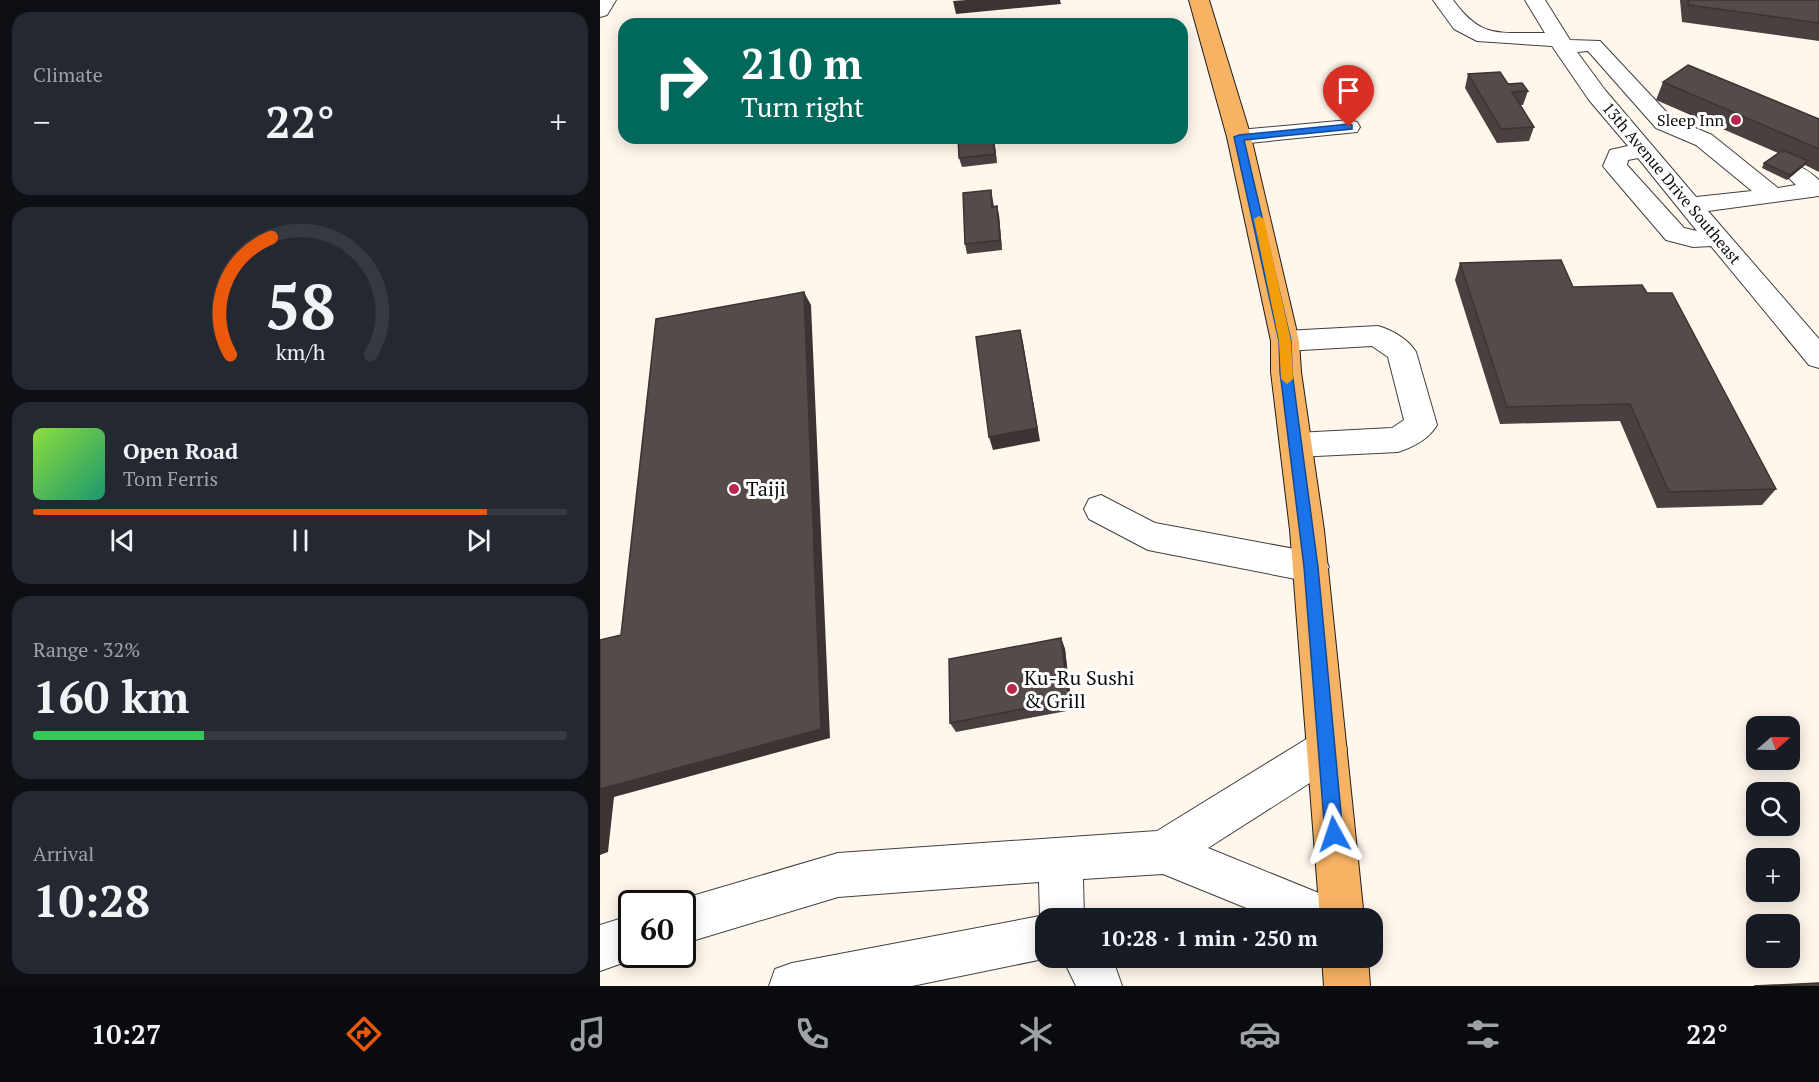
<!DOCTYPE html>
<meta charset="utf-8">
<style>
:root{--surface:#171b24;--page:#242831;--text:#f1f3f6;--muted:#9ea1a6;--line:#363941;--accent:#ea580c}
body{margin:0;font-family:"PT Serif",serif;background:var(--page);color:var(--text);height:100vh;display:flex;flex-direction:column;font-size:22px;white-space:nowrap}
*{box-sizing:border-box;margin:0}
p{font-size:20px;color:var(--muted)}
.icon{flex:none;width:33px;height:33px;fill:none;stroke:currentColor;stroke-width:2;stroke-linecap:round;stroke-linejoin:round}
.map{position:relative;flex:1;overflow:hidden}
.drawer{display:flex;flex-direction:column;gap:12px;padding:12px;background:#0d0f14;width:600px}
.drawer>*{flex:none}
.banner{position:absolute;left:18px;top:18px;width:570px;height:126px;border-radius:18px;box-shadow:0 3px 15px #0003;background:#00695c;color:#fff;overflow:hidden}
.needle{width:39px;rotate:70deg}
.fabs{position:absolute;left:1146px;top:716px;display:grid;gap:12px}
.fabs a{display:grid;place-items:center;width:54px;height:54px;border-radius:12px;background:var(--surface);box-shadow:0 3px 15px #0003;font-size:30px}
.speed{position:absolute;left:18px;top:890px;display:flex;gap:12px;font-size:30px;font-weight:700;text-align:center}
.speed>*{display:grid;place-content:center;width:78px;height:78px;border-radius:50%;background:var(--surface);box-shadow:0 3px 15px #0003;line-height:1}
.speed .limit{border:3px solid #111;border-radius:9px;background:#fff;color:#111}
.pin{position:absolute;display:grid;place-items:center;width:51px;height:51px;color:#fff;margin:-62px -26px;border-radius:50% 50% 50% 0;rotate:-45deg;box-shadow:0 0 6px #0007}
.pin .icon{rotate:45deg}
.me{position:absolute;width:66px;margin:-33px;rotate:355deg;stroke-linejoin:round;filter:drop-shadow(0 0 4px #0008)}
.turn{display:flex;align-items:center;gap:21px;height:126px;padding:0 24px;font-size:27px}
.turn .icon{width:78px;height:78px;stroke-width:2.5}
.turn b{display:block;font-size:42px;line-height:51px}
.big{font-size:45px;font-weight:700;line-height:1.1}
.drawer .card{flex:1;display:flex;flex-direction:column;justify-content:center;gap:9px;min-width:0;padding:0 21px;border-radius:18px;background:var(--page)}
.drawer .dial{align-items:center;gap:0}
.dial svg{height:156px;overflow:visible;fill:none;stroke:var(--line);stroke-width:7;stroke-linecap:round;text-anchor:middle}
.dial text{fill:var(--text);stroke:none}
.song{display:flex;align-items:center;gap:18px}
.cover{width:72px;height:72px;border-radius:9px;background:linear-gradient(135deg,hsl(90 70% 55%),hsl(160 70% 35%))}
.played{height:6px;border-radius:3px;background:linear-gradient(90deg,var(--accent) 85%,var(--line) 85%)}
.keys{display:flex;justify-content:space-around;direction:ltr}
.heat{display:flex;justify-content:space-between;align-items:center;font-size:33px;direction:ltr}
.charge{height:9px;border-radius:4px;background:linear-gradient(90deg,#34c759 32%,var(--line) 0)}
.trip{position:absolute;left:435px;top:908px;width:348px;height:60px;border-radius:18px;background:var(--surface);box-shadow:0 3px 15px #0003;font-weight:700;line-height:60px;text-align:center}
.tabs{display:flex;height:96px;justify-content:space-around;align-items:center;background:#090b0e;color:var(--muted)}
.tabs .icon{width:42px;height:42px}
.tabs .on{color:var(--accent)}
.tabs b{font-size:27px;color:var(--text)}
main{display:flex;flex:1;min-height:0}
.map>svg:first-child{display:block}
</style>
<main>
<section class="drawer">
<div class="card"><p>Climate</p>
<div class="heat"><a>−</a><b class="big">22°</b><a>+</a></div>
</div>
<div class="card dial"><svg viewBox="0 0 100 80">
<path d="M14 69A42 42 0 1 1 86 69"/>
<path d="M14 69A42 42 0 0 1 35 9" stroke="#ea580c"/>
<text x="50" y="56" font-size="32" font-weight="700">58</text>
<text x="50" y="72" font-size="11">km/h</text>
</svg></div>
<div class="card">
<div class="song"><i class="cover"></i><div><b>Open Road</b><p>Tom Ferris</p></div></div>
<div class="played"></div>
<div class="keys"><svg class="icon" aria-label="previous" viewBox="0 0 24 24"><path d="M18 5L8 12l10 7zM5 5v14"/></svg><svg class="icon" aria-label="pause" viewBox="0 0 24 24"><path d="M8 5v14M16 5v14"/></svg><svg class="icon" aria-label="next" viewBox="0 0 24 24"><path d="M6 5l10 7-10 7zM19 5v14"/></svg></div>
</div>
<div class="card"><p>Range · 32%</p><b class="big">160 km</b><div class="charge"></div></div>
<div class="card"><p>Arrival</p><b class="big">10:28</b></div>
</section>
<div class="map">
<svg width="1219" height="986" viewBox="0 0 1219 986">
<rect width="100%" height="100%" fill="#fff7ec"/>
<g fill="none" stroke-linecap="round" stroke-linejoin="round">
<defs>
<path id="minor" d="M0,0H16L7,15L0,17Z
M833,0H853C882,40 899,32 945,33L925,0H945L970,40L1000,41L1072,118L1112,135L1178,188L1196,185L1184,173L1188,168C1202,164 1208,171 1219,180V196L1108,211L1219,339V368L1209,365L1111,246L1093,247L1066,240L1007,171L1003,166L1010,150L1028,146L989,100L952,46L877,41L854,29ZM988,51L1056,128L1096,145L1152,191L1096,197L1005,90L977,52ZM1038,158L1097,231L1084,228L1027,165L1028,160Z
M749,120L757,122L760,127L757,132L639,144L631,142L627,137L631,132L639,130Z
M778,326C792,330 808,339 816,352L837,425C829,439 813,447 798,452L696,457L685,454L680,445L685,436L696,433L792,428L804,420L788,357L772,346L685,351L675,348L671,341L675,334L685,331Z
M501,495L555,523L711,552L723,556L729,567L723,578L711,582L548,550L489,519L484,509L489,499Z
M727,729L741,735L747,749L741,763L608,848L741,902L747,918H671L563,874L483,879L484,918H446V957H453L312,986H169L175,969L192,963L440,916L439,882L238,897L82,944V903H74L82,899L238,853L557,831L713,735Z
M32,915V954H48L0,971V925Z
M462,957H512L522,986H476Z"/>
<path id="major" d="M589,0H609L651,137L699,341L701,372L724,530L764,918H720L690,530L671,372V341L627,137Z
M722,957H768L770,986H724Z"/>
</defs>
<use href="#minor" stroke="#404040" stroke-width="2"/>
<use href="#major" stroke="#1e1e1e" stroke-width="2"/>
<use href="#minor" fill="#fff" fill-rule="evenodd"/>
<use href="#major" fill="#f7b364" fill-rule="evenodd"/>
</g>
<path fill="#49403f" d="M1080,0H1219V41L1082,22Z
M868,74L908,84L928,91L923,105H920L934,127L929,141L897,143L865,88Z
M1063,82L1219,119V172L1205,165L1187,180L1162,168L1164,163L1178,153L1056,100Z
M394,138L397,163L362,167L359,158Z
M391,190L394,206L399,215L402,250L367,254L365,244Z
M860,263L973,287L1047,293L1176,489L1162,505L1057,508L1020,421L900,424L855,280Z
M461,638L465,649L472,710L356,732L350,723Z"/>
<path fill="#3c3433" d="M366,0H460L461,4L356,14L353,1Z
M393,138H394L397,163L395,154Z
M1208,161L1205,165L1187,180L1190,175Z
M397,206L399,215L402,250L400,240Z
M204,292L211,305L230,738L14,797L8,852L0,855V789Z
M420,330L423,343L440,441L393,450L389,437Z
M461,638L465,649L472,710L469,700Z"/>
<path fill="#554b49" stroke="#3c3433" stroke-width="1.5" d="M1088,0H1219V23L1089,5Z
M1088,65L1219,119V149L1063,82Z
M900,72L908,84L922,83L928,91L912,92L934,127L901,129L868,74Z
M358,138H393L395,154L359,158Z
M1183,150L1208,161L1190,175L1164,163Z
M391,190L392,207L397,206L400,240L365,244L363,193Z
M961,260L973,287L1042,285L1047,293H1072L1176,489L1069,492L1030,404L907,407L860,263Z
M204,292L221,729L0,789V640L21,635L56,319Z
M420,330L437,428L389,437L376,337Z
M461,638L469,700L350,723L349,659Z
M1219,983V986H1154Z"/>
<path fill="#1a73e8" stroke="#114b97" stroke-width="1.5" d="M749,124L752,125V129L644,140L691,341L692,372L718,567L743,834L740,840L734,842L728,840L725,834L704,567L680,372L679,341L634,137L639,135Z"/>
<path fill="#f59e0b" d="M659,216L664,219L691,341L693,379L687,384L681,379L679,341L654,219Z"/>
<g fill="#bb264e" stroke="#fff" stroke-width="2">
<circle cx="1136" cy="120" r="6"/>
<circle cx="134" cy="489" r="6"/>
<circle cx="412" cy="689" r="6"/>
</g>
<g text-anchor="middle" stroke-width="6" stroke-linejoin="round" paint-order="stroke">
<g font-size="16" fill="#0d0d0d" stroke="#fff" text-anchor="end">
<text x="1124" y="126">Sleep Inn</text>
</g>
<g font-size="16" fill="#0d0d0d" stroke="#fff">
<text transform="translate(1072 183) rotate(50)" y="6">13th Avenue Drive Southeast</text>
</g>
<g font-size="20" fill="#0d0d0d" stroke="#fff" text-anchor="start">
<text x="146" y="496">Taiji</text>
<text x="424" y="685">Ku-Ru Sushi<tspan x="424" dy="23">&amp; Grill</tspan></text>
</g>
</g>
</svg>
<div class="fabs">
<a><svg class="needle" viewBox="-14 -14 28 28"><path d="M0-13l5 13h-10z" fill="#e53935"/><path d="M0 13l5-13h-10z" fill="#9ea1a6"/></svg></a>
<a><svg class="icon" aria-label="search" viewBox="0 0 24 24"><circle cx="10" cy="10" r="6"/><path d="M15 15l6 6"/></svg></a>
<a>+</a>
<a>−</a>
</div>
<div class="speed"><div class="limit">60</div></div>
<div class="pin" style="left:749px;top:127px;background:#d93025"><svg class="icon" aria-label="arrive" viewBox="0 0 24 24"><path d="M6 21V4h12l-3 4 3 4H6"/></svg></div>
<svg class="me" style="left:734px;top:834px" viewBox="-20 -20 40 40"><path d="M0-17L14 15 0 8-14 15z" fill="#1a73e8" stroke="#fff" stroke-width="4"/></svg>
<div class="trip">10:28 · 1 min · 250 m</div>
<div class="banner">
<div class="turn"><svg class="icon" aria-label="right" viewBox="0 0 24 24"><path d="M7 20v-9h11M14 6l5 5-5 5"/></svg><div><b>210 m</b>Turn right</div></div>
</div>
</div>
</main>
<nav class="tabs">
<b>10:27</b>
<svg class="icon on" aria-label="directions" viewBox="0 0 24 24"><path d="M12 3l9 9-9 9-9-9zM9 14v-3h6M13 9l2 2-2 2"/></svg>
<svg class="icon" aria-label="music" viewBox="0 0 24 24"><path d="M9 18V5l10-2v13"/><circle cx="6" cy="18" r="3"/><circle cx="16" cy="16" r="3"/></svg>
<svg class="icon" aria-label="phone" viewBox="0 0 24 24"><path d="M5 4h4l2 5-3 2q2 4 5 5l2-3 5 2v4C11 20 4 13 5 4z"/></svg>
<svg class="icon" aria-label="climate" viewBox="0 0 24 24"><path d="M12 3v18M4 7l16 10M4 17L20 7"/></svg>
<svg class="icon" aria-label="car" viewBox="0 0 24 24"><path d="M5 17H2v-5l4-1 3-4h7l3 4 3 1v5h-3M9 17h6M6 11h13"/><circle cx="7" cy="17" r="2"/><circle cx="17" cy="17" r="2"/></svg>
<svg class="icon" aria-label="filters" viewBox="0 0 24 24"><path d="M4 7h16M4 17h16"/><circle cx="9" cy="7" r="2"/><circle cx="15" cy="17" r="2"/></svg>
<b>22°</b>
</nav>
